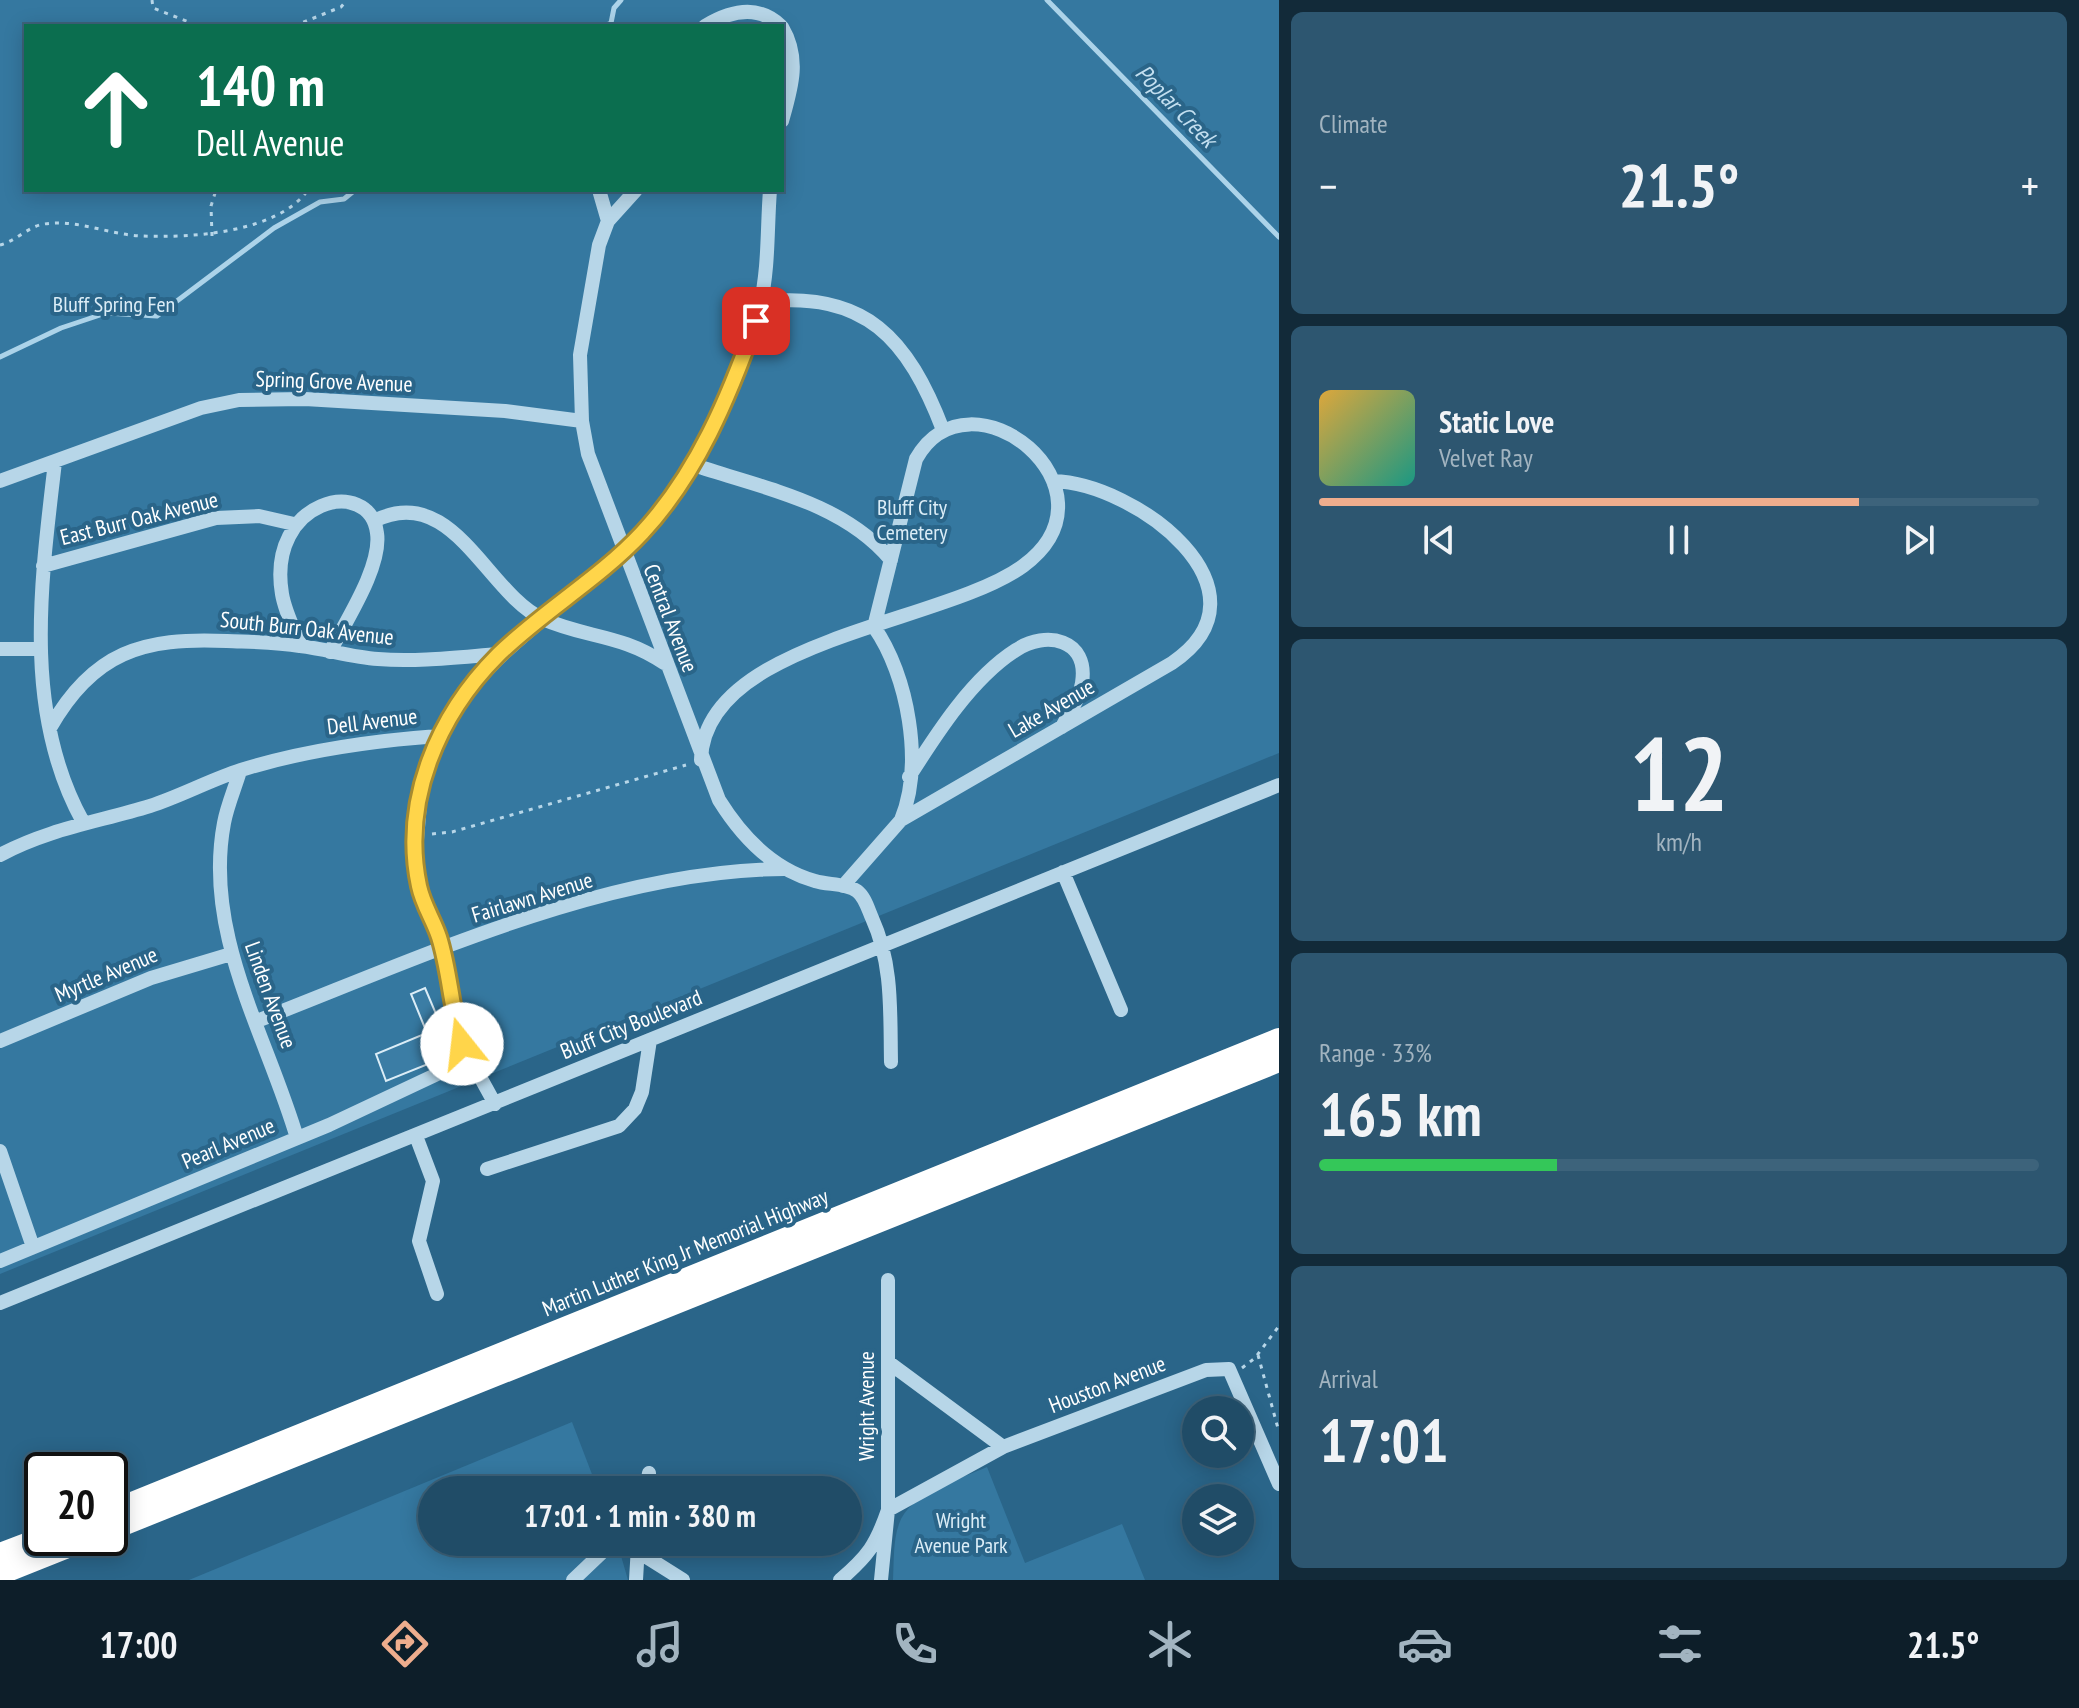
<!DOCTYPE html>
<meta charset="utf-8">
<style>
:root{--surface:#204c67;--page:#2d5670;--text:#f1f3f6;--muted:#a2b4c0;--line:#3d637b;--accent:#eead8d}
body{margin:0;font-family:"PT Sans Narrow",sans-serif;background:var(--page);color:var(--text);height:100vh;display:flex;flex-direction:column;font-size:30px;white-space:nowrap}
*{box-sizing:border-box;margin:0}
p{font-size:26px;color:var(--muted)}
.icon{flex:none;width:44px;height:44px;fill:none;stroke:currentColor;stroke-width:2;stroke-linecap:round;stroke-linejoin:round}
.map{position:relative;flex:1;overflow:hidden}
.side{display:flex;flex-direction:column;gap:12px;padding:12px;background:#122a39;width:800px}
.side>*{flex:none}
.guide{position:absolute;left:24px;top:24px;width:760px;height:168px;border-radius:0px;box-shadow:0 4px 20px #0003,0 0 0 2px var(--line);background:#0b6e4f;color:#fff;overflow:hidden}
.buttons{position:absolute;left:1182px;top:1396px;display:grid;gap:16px}
.buttons a{display:grid;place-items:center;width:72px;height:72px;border-radius:50%;background:var(--surface);box-shadow:0 4px 20px #0003,0 0 0 2px var(--line);font-size:40px}
.speed{position:absolute;left:24px;top:1452px;display:flex;gap:16px;font-size:40px;font-weight:700;text-align:center}
.speed>*{display:grid;place-content:center;width:104px;height:104px;border-radius:50%;background:var(--surface);box-shadow:0 4px 20px #0003,0 0 0 2px var(--line);line-height:1}
.speed .limit{border:4px solid #111;border-radius:12px;background:#fff;color:#111}
.pin{position:absolute;display:grid;place-items:center;width:68px;height:68px;color:#fff;margin:-34px;border-radius:16px;box-shadow:0 4px 12px #0006}
.me{position:absolute;width:88px;margin:-44px;rotate:344deg;stroke-linejoin:round;filter:drop-shadow(0 0 6px #0008)}
.turn{display:flex;align-items:center;gap:28px;height:168px;padding:0 40px;font-size:36px}
.turn .icon{width:104px;height:104px;stroke-width:2.5}
.turn b{display:block;font-size:56px;line-height:68px}
.big{font-size:60px;font-weight:700;line-height:1.1}
.side .card{flex:1;display:flex;flex-direction:column;justify-content:center;gap:12px;min-width:0;padding:0 28px;border-radius:12px;background:var(--page)}
.side .dial{align-items:center;gap:0}
.dial b{font-size:104px;line-height:1}
.song{display:flex;align-items:center;gap:24px}
.cover{width:96px;height:96px;border-radius:12px;background:linear-gradient(135deg,hsl(40 70% 55%),hsl(170 70% 35%))}
.played{height:8px;border-radius:4px;background:linear-gradient(90deg,var(--accent) 75%,var(--line) 75%)}
.keys{display:flex;justify-content:space-around;direction:ltr}
.heat{display:flex;justify-content:space-between;align-items:center;font-size:44px;direction:ltr}
.charge{height:12px;border-radius:6px;background:linear-gradient(90deg,#34c759 33%,var(--line) 0)}
.trip{position:absolute;left:418px;top:1476px;width:444px;height:80px;border-radius:40px;background:var(--surface);box-shadow:0 4px 20px #0003,0 0 0 2px var(--line);font-weight:700;line-height:80px;text-align:center}
.tabs{display:flex;height:128px;justify-content:space-around;align-items:center;background:#0d1e29;color:var(--muted)}
.tabs .icon{width:56px;height:56px}
.tabs .selected{color:var(--accent)}
.tabs b{font-size:36px;color:var(--text)}
main{display:flex;flex:1;min-height:0}
.map>svg:first-child{display:block}
</style>
<main>
<div class="map">
<svg width="1279" height="1580" viewBox="0 0 1279 1580">
<rect width="100%" height="100%" fill="#2a6589"/>
<path fill="#3578a0" fill-rule="evenodd" d="M0,0H1279V753L0,1274ZM26,26H782V190H26Z
M572,1422L598,1490H432V1542H617L628,1580H189Z
M987,1467L1025,1563L1122,1524L1145,1580H893C894,1562 893,1540 899,1524C909,1493 961,1479 987,1467Z"/>
<g fill="none" stroke-linecap="round" stroke-linejoin="round">
<path stroke="#acd3e9" stroke-width="5" d="M1047,0L1279,237
M604,26L611,23L614,8L621,0
M0,357L61,328L106,313L157,316L274,228L320,202L344,199L355,190"/>
</g>
<path fill="#3b7da5" stroke="#dbedf7" stroke-width="2" d="M425,988L453,1054L386,1081L376,1054L427,1033L411,994Z"/>
<g fill="none" stroke-linecap="round" stroke-linejoin="round">
<path stroke="#b7d6e8" stroke-width="3" stroke-dasharray="4 6" stroke-linecap="butt" d="M152,0L153,8L199,26
M294,26L341,7L347,0
M212,236L211,206L216,190
M0,245C16,241 29,226 44,224C78,219 110,235 142,236C191,238 277,233 308,190
M432,834L452,832L686,765
M1258,1355L1279,1432
M1242,1368L1255,1358L1279,1326"/>
<path stroke="#b7d6e8" stroke-width="14" d="M705,26C730,11 758,4 781,26
M782,27C801,59 791,89 782,121
M599,190L608,221
M636,190L608,221L599,245L580,355L582,421L588,454L719,800C742,837 772,869 815,881C828,885 846,883 857,891C865,897 868,909 872,918C893,964 890,1012 891,1062
M761,302C866,290 908,339 943,430
M55,462C41,582 22,712 83,822
M694,465C762,488 843,502 891,560
M0,481L201,408L239,400L305,399L505,411L582,421
M374,521C453,481 487,594 543,619C586,638 621,634 664,663
M43,566L216,518L259,516L294,524
M301,646C294,629 285,612 282,594C266,499 370,475 377,533C382,567 345,622 330,652
M0,649H40
M50,728C93,652 143,637 227,641C251,642 276,642 300,646C326,649 351,657 378,659C418,662 459,657 499,654
M438,736L421,791L415,864L424,905L439,936L462,1044L495,1104
M701,760C704,640 943,624 1023,566C1128,489 969,363 916,459L874,627C908,675 924,764 901,820L843,886
M240,771C235,788 227,806 224,823C203,934 267,1036 297,1138
M909,777C937,733 972,678 1016,650C1046,630 1089,639 1082,683C1080,698 1069,713 1062,727
M901,820L1172,663C1279,591 1136,483 1053,481
M0,855C48,829 98,822 150,806C181,796 210,780 241,770C305,750 370,741 438,736C484,654 555,614 623,553C685,496 740,387 760,305C769,269 767,227 770,190
M1063,872L1121,1010
M257,1021C420,958 607,870 784,869
M0,1041L151,978L231,954
M416,1136L433,1181L419,1241L437,1294
M0,1151L33,1247
M487,1169L619,1126L635,1109L642,1092L650,1040
M0,1261L329,1125L448,1069L470,1063
M0,1303L1279,785
M888,1362L1003,1447L1206,1370L1229,1369L1279,1484
M646,1490L649,1473
M637,1551L683,1580
M573,1580L613,1542
M636,1580L638,1546
M840,1580C868,1556 876,1545 888,1510L1003,1447
M881,1580L888,1510V1280"/>
<path stroke="#fff" stroke-width="22" d="M110,1512L1279,1039
M110,1530L1279,1061
M0,1554L42,1538
M0,1574L90,1538"/>
</g>
<g fill="none" stroke-linecap="round" stroke-linejoin="round">
<defs>
<path id="route" d="M462,1044C451,1009 450,972 439,937C433,919 423,905 419,886C401,801 438,715 498,655C543,611 599,579 642,533C697,474 729,397 756,321"/>
</defs>
<use href="#route" stroke="#a68a30" stroke-width="20"/>
<use href="#route" stroke="#ffd54a" stroke-width="14"/>
</g>
<g text-anchor="middle" stroke-width="8" stroke-linejoin="round" paint-order="stroke">
<g font-size="22" fill="#dbedf7" stroke="#2a6589">
<text x="114" y="312">Bluff Spring Fen</text>
<text x="912" y="515">Bluff City<tspan x="912" dy="25">Cemetery</tspan></text>
<text x="961" y="1528">Wright<tspan x="961" dy="25">Avenue Park</tspan></text>
</g>
<g font-size="22" fill="#fff" stroke="#2a6589">
<text transform="translate(334 381) rotate(2)" y="8">Spring Grove Avenue</text>
<text transform="translate(139 518) rotate(-14)" y="8">East Burr Oak Avenue</text>
<text transform="translate(671 618) rotate(69)" y="8">Central Avenue</text>
<text transform="translate(307 628) rotate(6)" y="8">South Burr Oak Avenue</text>
<text transform="translate(1051 708) rotate(-30)" y="8">Lake Avenue</text>
<text transform="translate(372 721) rotate(-7)" y="8">Dell Avenue</text>
<text transform="translate(532 897) rotate(-17)" y="8">Fairlawn Avenue</text>
<text transform="translate(106 974) rotate(-23)" y="8">Myrtle Avenue</text>
<text transform="translate(271 995) rotate(70)" y="8">Linden Avenue</text>
<text transform="translate(631 1024) rotate(-22)" y="8">Bluff City Boulevard</text>
<text transform="translate(228 1143) rotate(-23)" y="8">Pearl Avenue</text>
<text transform="translate(685 1252) rotate(-22)" y="8">Martin Luther King Jr Memorial Highway</text>
<text transform="translate(1107 1384) rotate(-21)" y="8">Houston Avenue</text>
<text transform="translate(866 1406) rotate(-90)" y="8">Wright Avenue</text>
</g>
<g font-size="24" font-style="italic" fill="#c3dff0" stroke="#2a6589">
<text transform="translate(1176 106) rotate(46)" y="8">Poplar Creek</text>
</g>
</g>
</svg>
<div class="buttons">
<a><svg class="icon" aria-label="search" viewBox="0 0 24 24"><circle cx="10" cy="10" r="6"/><path d="M15 15l6 6"/></svg></a>
<a><svg class="icon" aria-label="layers" viewBox="0 0 24 24"><path d="M12 4l9 5-9 5-9-5zM3 14l9 5 9-5"/></svg></a>
</div>
<div class="speed"><div class="limit">20</div></div>
<div class="pin" style="left:756px;top:321px;background:#d93025"><svg class="icon" aria-label="arrive" viewBox="0 0 24 24"><path d="M6 21V4h12l-3 4 3 4H6"/></svg></div>
<svg class="me" style="left:462px;top:1044px" viewBox="-20 -20 40 40"><circle r="19" fill="#fff"/><path d="M0-13L10 11 0 6-10 11z" fill="#ffd54a"/></svg>
<div class="trip">17:01 · 1 min · 380 m</div>
<div class="guide">
<div class="turn"><svg class="icon" aria-label="ahead" viewBox="0 0 24 24"><path d="M12 20V5M6 11l6-6 6 6"/></svg><div><b>140 m</b>Dell Avenue</div></div>
</div>
</div>
<section class="side">
<div class="card"><p>Climate</p>
<div class="heat"><a>−</a><b class="big">21.5°</b><a>+</a></div>
</div>
<div class="card">
<div class="song"><i class="cover"></i><div><b>Static Love</b><p>Velvet Ray</p></div></div>
<div class="played"></div>
<div class="keys"><svg class="icon" aria-label="previous" viewBox="0 0 24 24"><path d="M18 5L8 12l10 7zM5 5v14"/></svg><svg class="icon" aria-label="pause" viewBox="0 0 24 24"><path d="M8 5v14M16 5v14"/></svg><svg class="icon" aria-label="next" viewBox="0 0 24 24"><path d="M6 5l10 7-10 7zM19 5v14"/></svg></div>
</div>
<div class="card dial"><b>12</b><p>km/h</p></div>
<div class="card"><p>Range · 33%</p><b class="big">165 km</b><div class="charge"></div></div>
<div class="card"><p>Arrival</p><b class="big">17:01</b></div>
</section>
</main>
<nav class="tabs">
<b>17:00</b>
<svg class="icon selected" aria-label="directions" viewBox="0 0 24 24"><path d="M12 3l9 9-9 9-9-9zM9 14v-3h6M13 9l2 2-2 2"/></svg>
<svg class="icon" aria-label="music" viewBox="0 0 24 24"><path d="M9 18V5l10-2v13"/><circle cx="6" cy="18" r="3"/><circle cx="16" cy="16" r="3"/></svg>
<svg class="icon" aria-label="phone" viewBox="0 0 24 24"><path d="M5 4h4l2 5-3 2q2 4 5 5l2-3 5 2v4C11 20 4 13 5 4z"/></svg>
<svg class="icon" aria-label="climate" viewBox="0 0 24 24"><path d="M12 3v18M4 7l16 10M4 17L20 7"/></svg>
<svg class="icon" aria-label="car" viewBox="0 0 24 24"><path d="M5 17H2v-5l4-1 3-4h7l3 4 3 1v5h-3M9 17h6M6 11h13"/><circle cx="7" cy="17" r="2"/><circle cx="17" cy="17" r="2"/></svg>
<svg class="icon" aria-label="filters" viewBox="0 0 24 24"><path d="M4 7h16M4 17h16"/><circle cx="9" cy="7" r="2"/><circle cx="15" cy="17" r="2"/></svg>
<b>21.5°</b>
</nav>
